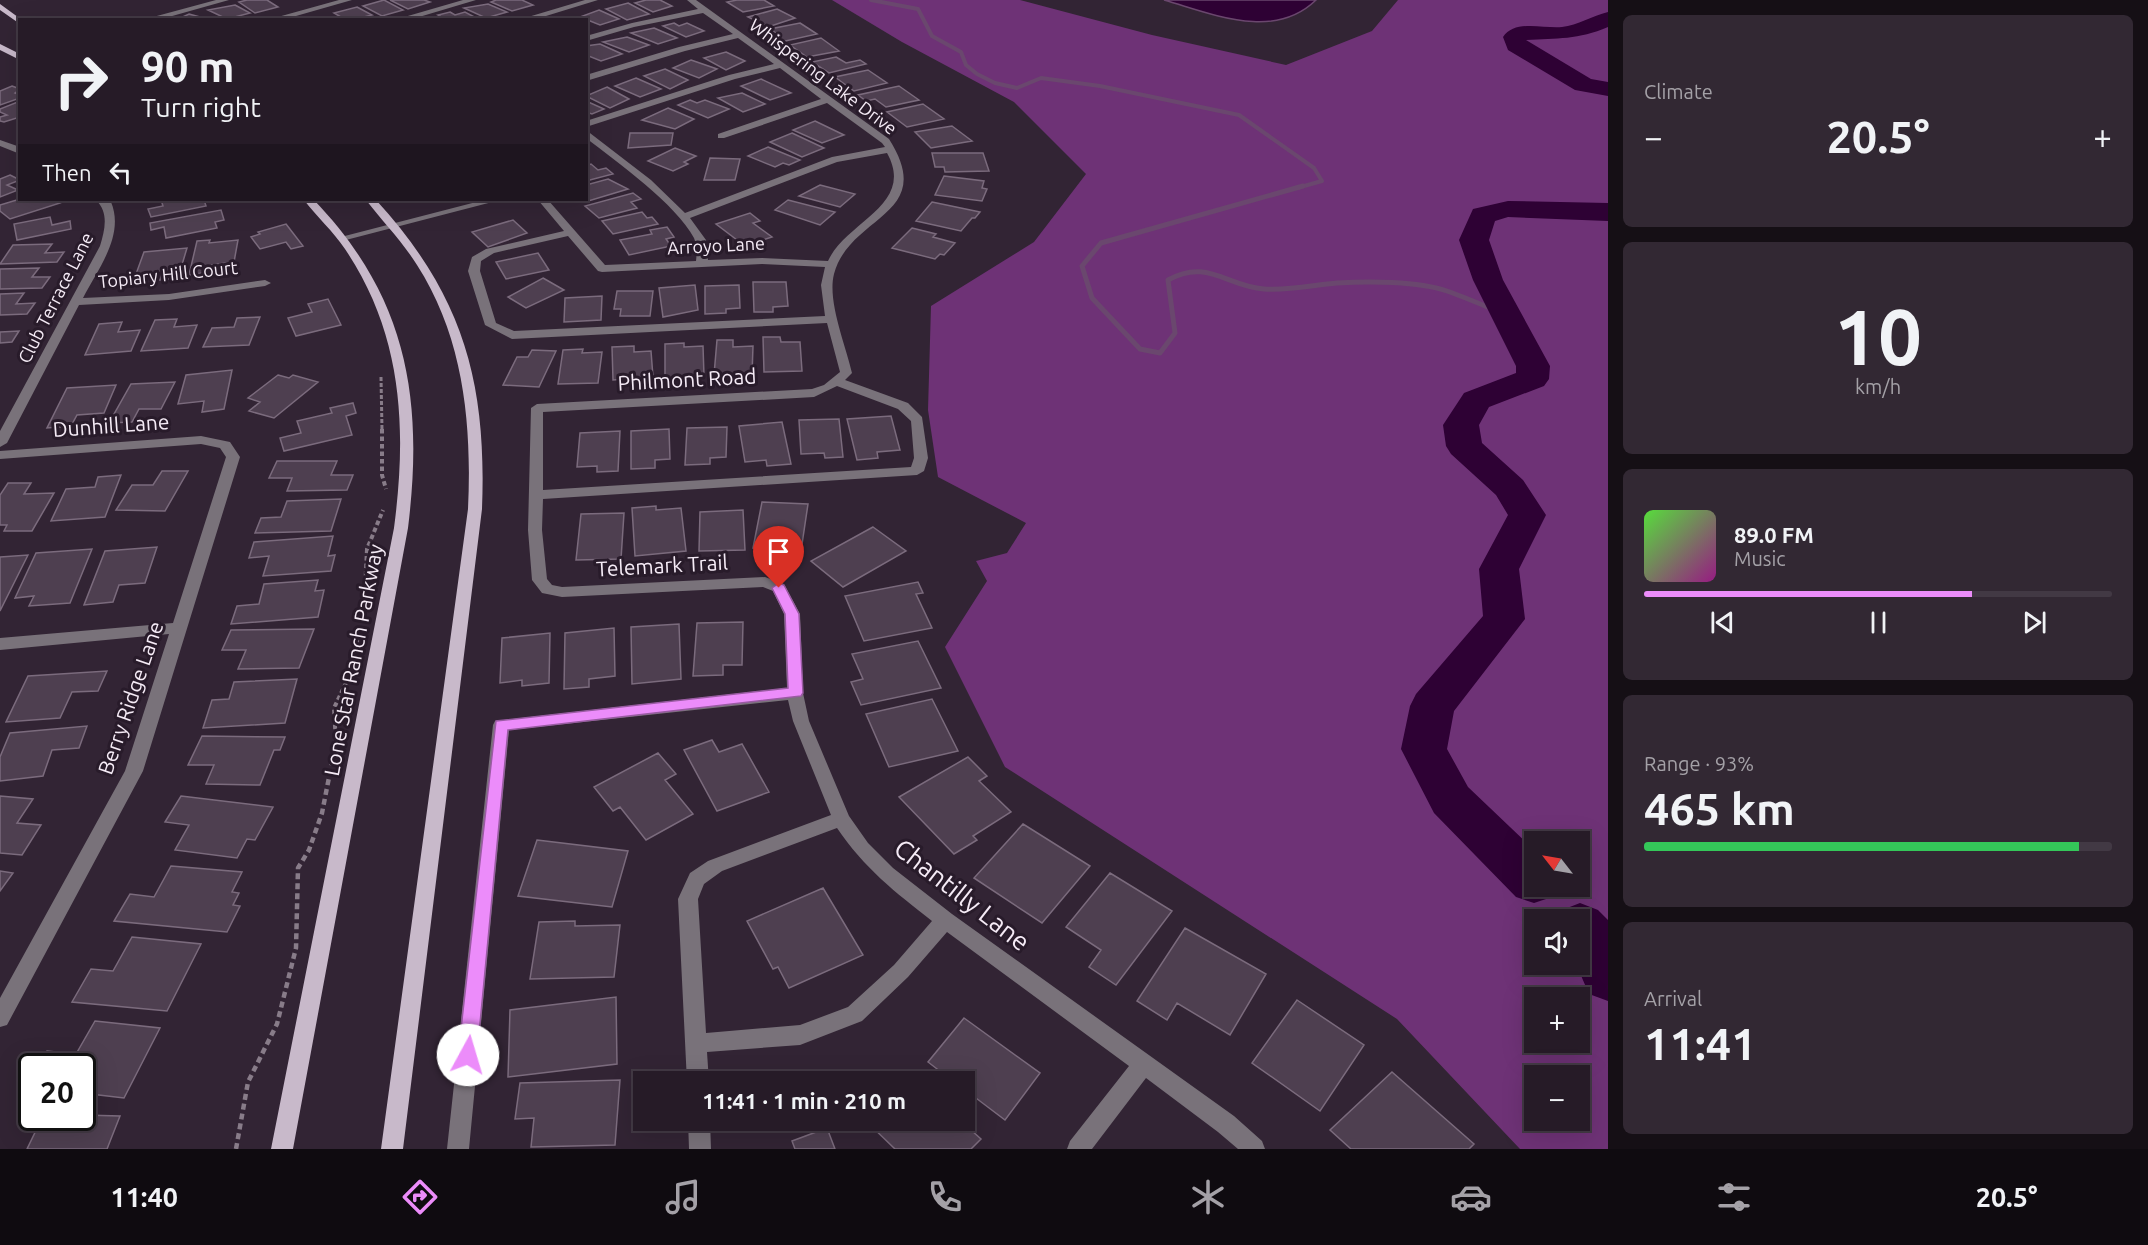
<!DOCTYPE html>
<meta charset="utf-8">
<style>
:root{--surface:#261b27;--page:#322833;--text:#f1f3f6;--muted:#a4a1a7;--line:#423944;--accent:#ec8cfa}
body{margin:0;font-family:Ubuntu,sans-serif;background:var(--page);color:var(--text);height:100vh;display:flex;flex-direction:column;font-size:22px;white-space:nowrap}
*{box-sizing:border-box;margin:0}
p{font-size:20px;color:var(--muted)}
.icon{flex:none;width:33px;height:33px;fill:none;stroke:currentColor;stroke-width:2;stroke-linecap:round;stroke-linejoin:round}
.map{position:relative;flex:1;overflow:hidden}
.side{display:flex;flex-direction:column;gap:15px;padding:15px;background:#150f15;width:540px}
.side>*{flex:none}
.guide{position:absolute;left:18px;top:18px;width:570px;height:183px;border-radius:0px;box-shadow:0 6px 24px #0002,0 0 0 2px var(--line);background:#261b27;color:var(--text);overflow:hidden}
.needle{width:39px;rotate:301deg}
.buttons{position:absolute;left:1524px;top:831px;display:grid;gap:12px}
.buttons a{display:grid;place-items:center;width:66px;height:66px;border-radius:0px;background:var(--surface);box-shadow:0 6px 24px #0002,0 0 0 2px var(--line);font-size:30px}
.speed{position:absolute;left:18px;top:1053px;display:flex;gap:12px;font-size:30px;font-weight:700;text-align:center}
.speed>*{display:grid;place-content:center;width:78px;height:78px;border-radius:50%;background:var(--surface);box-shadow:0 6px 24px #0002,0 0 0 2px var(--line);line-height:1}
.speed .limit{border:3px solid #111;border-radius:9px;background:#fff;color:#111}
.pin{position:absolute;display:grid;place-items:center;width:51px;height:51px;color:#fff;margin:-62px -26px;border-radius:50% 50% 50% 0;rotate:-45deg;box-shadow:0 0 6px #0007}
.pin .icon{rotate:45deg}
.me{position:absolute;width:66px;margin:-33px;rotate:6deg;stroke-linejoin:round;filter:drop-shadow(0 0 4px #0008)}
.turn{display:flex;align-items:center;gap:21px;height:126px;padding:0 24px;font-size:27px}
.turn .icon{width:78px;height:78px;stroke-width:2.5}
.turn b{display:block;font-size:42px;line-height:51px}
.then{display:flex;align-items:center;height:57px;padding:0 24px;background:#0003;gap:12px;font-size:22px}
.big{font-size:45px;font-weight:700;line-height:1.1}
.side .widget{flex:1;display:flex;flex-direction:column;justify-content:center;gap:9px;min-width:0;padding:0 21px;border-radius:9px;background:var(--page)}
.side .dial{align-items:center;gap:0}
.dial b{font-size:78px;line-height:1}
.song{display:flex;align-items:center;gap:18px}
.cover{width:72px;height:72px;border-radius:9px;background:linear-gradient(135deg,hsl(110 70% 55%),hsl(310 70% 35%))}
.played{height:6px;border-radius:3px;background:linear-gradient(90deg,var(--accent) 70%,var(--line) 70%)}
.keys{display:flex;justify-content:space-around;direction:ltr}
.heat{display:flex;justify-content:space-between;align-items:center;font-size:33px;direction:ltr}
.charge{height:9px;border-radius:4px;background:linear-gradient(90deg,#34c759 93%,var(--line) 0)}
.trip{position:absolute;left:633px;top:1071px;width:342px;height:60px;border-radius:0px;background:var(--surface);box-shadow:0 6px 24px #0002,0 0 0 2px var(--line);font-weight:700;line-height:60px;text-align:center}
.tab-bar{display:flex;height:96px;justify-content:space-around;align-items:center;background:#0f0b10;color:var(--muted)}
.tab-bar .icon{width:42px;height:42px}
.tab-bar .on{color:var(--accent)}
.tab-bar b{font-size:27px;color:var(--text)}
main{display:flex;flex:1;min-height:0}
.map>svg:first-child{display:block}
</style>
<main>
<div class="map">
<svg width="1608" height="1149" viewBox="0 0 1608 1149">
<rect width="100%" height="100%" fill="#322434"/>
<path fill="#6e3276" fill-rule="evenodd" d="M832,0H1020L1152,35L1286,65L1372,31L1398,0H1608V1149H1520L1397,1019L1005,767L945,647L987,581L976,561L1007,553L1026,523L938,477L928,410L931,306L1034,242L1086,174L1014,102L902,42ZM1534,842H1580V886H1534ZM1534,920H1580V964H1534ZM1534,998H1580V1042H1534ZM1534,1076H1580V1120H1534Z"/>
<path fill="#2e0134" stroke="#6a476e" stroke-width="1.5" d="M1164,0H1316C1274,41 1213,14 1164,0Z"/>
<g fill="none" stroke-linecap="round" stroke-linejoin="round">
<path stroke="#6a476e" stroke-width="4" d="M871,0L918,9L932,36L961,52L966,65L977,74L995,83L1017,88L1041,78L1100,86L1239,115L1314,168L1322,181L1297,188"/>
<path stroke="#6a476e" stroke-width="5" d="M1303,186L1101,243L1082,266L1092,298L1140,349L1160,353L1175,333L1168,280C1207,258 1226,286 1264,289C1289,291 1313,285 1337,283C1369,281 1417,281 1447,291C1467,298 1487,307 1507,315"/>
<path fill="#2e0134" fill-rule="evenodd" d="M1608,12V27C1578,40 1557,38 1526,40L1591,79L1608,82V96L1575,90L1508,50L1503,37C1515,19 1544,29 1562,27C1578,25 1592,16 1608,12Z
M1508,201L1608,203V221L1508,217L1495,221L1489,240L1503,280L1550,366L1549,379L1544,386L1489,407L1479,425L1482,443L1523,480L1546,515L1519,569L1525,619L1454,711L1447,749L1468,787L1534,850V886H1557L1552,897L1534,903L1516,897L1434,813L1401,749L1410,706L1416,694L1483,616L1479,569L1508,515L1496,495L1451,454L1446,446L1443,425L1464,393L1516,373V366L1473,280L1459,240L1473,209Z
M1580,903L1598,910L1608,920V1001L1589,994L1576,964H1580V920H1557L1562,910Z"/>
</g>
<path fill="#4e3f50" stroke="#7b6b7d" stroke-width="1.5" d="M247,0H267L278,7L255,13L239,2Z
M384,0L403,10L382,16L363,6Z
M390,0H424L430,2L408,9Z
M496,0H522L533,5L512,11L491,2Z
M646,0H660L672,6L653,12L635,3Z
M737,0H764L774,6L743,12L727,2Z
M628,3L649,14L627,20L606,9Z
M488,4L507,12L486,18L464,8Z
M235,5L250,13L227,19L208,10Z
M357,7L372,15L360,18L362,20H346L334,13Z
M777,9L795,18L768,27L748,17Z
M599,10L619,19L600,25L580,17Z
M450,12L455,15L465,12L480,20H447L438,15Z
M189,14L211,20H176Z
M674,23L679,26L687,23L704,31L686,37L663,26Z
M800,23L817,34L781,42L773,36L779,35L770,29Z
M654,28L677,38L658,44L631,33Z
M627,37L649,45L629,52L603,42Z
M821,38L839,51L807,57L790,45Z
M600,44L622,54L601,61L586,55V46Z
M726,52L745,61L726,70L704,58Z
M836,57L846,63L860,60L866,64L829,73L812,62Z
M691,60L717,69L699,78L673,68Z
M665,69L688,80L670,89L644,76Z
M868,70L887,83L854,91L835,77Z
M636,78L661,89L640,97L615,86Z
M761,79L791,93L770,100L741,86Z
M12,86L20,89L15,93L20,95V98L0,105V91Z
M899,86L919,100L886,107L875,99L866,101L858,95Z
M607,87L629,99L610,108L586,96Z
M742,93L765,104L743,112L718,98Z
M690,100L697,103L705,100L729,109L708,118L678,105Z
M20,101V117L4,122L0,121V117L7,115L0,112V109Z
M586,101L604,109L592,114L586,112Z
M923,104L944,119L907,127L887,112Z
M668,108L694,119L675,129L642,120Z
M815,121L844,135L822,143L793,130Z
M952,126L972,141L931,148L915,132Z
M630,133H673L671,145L628,148Z
M792,133L824,148L802,157L770,142Z
M768,147L800,160L789,165L783,163L775,167L748,156Z
M675,148L696,156L684,162L688,164L673,171L648,161Z
M932,153H983L989,171L945,172L944,167H935Z
M710,158L740,159L735,180H704Z
M591,164L598,170L606,168L613,174L586,181V166Z
M10,175L20,180L7,185L18,190L0,197V179Z
M944,176L984,181L982,188L987,189L982,201L935,195Z
M608,179L628,189L585,202L581,200H586V185Z
M820,185L855,194L840,207L799,196Z
M633,193L641,199L631,202L637,208L599,218L585,206Z
M20,199L35,202L56,200L60,203L10,219L0,211V205Z
M161,200H204L206,206L151,217L148,209L163,206Z
M788,200L835,212L820,225L775,210Z
M932,202L980,212L975,218H972L961,231L916,221Z
M221,210L224,220L215,222L217,228L166,238L164,227L151,230L150,223Z
M642,212L647,218L652,217L658,224L613,234L602,221Z
M750,213L760,221L753,223L772,237L745,246L716,224Z
M50,217L52,225L70,221L71,229L17,240L14,224Z
M513,220L527,233L488,247L472,232Z
M286,224L303,246L291,249L286,242L260,249L251,237L260,234L258,232Z
M667,227L674,237L666,239L671,246L629,255L620,240L652,234L650,230Z
M912,228L936,234L933,237L955,243L944,255L940,254L935,259L892,248Z
M210,240L209,243L238,240L234,262L212,265L210,272L189,275L197,241Z
M52,244L45,253L64,252L57,262L0,264L13,245Z
M187,248L178,278L160,280L163,271L136,274L144,252Z
M538,253L549,270L506,279L496,262Z
M39,268L32,277H50L42,288L0,289V269Z
M543,278L564,290L526,308L508,297Z
M753,282H786L788,306L773,307V312H754Z
M695,285L698,310L663,317L659,288Z
M739,285L740,308L726,309V313L705,314V286Z
M617,291H653L650,316H620L621,309H614Z
M24,293L16,304L35,303L27,314L0,315V294Z
M602,296L601,320L564,322L565,298Z
M328,299L341,325L296,336L288,318L312,312L308,304Z
M260,317L249,345L203,347L212,328L234,327L237,318Z
M177,319L174,327L197,325L188,348L141,351L155,320Z
M122,322L118,332L140,330L131,351L85,355L99,324Z
M19,331L12,342L0,343V332Z
M763,337H780L781,342H800L802,371L764,372Z
M717,340H733V347L753,346L752,375H714Z
M684,343V347L703,346L704,376L665,378V344Z
M634,346V352L651,351L653,377L613,380L612,347Z
M583,349L582,353L602,352L598,383L558,384L563,350Z
M532,350L556,351L539,387L503,385L517,357H528Z
M232,370L224,409L202,412L204,401L178,404L186,375Z
M278,375L289,378L293,375L318,382L274,418L249,411L260,402L248,398Z
M175,382L161,409H139L132,422L109,423L131,384Z
M116,385L104,413L77,415L71,426L47,428L67,388Z
M353,403L356,413L346,416L352,435L284,451L280,438L301,433L297,421L332,413L330,408Z
M891,416L900,450L877,452L878,458L857,460L847,419Z
M839,419L843,457L825,458L824,453L801,454L799,420Z
M782,422L791,464L767,466L766,460L745,462L739,426Z
M727,427L726,457L710,458V464L685,465L687,428Z
M669,429L670,459L655,460V468L631,469V431Z
M620,431L618,471L597,472V466L577,467L580,433Z
M277,461H337L331,475H353L347,490L287,491L292,478H269Z
M162,471H188L165,511L116,510L132,485H153Z
M121,475L105,517L51,521L66,489L95,487L98,477Z
M8,483H31L24,494L54,493L32,531H4L7,525H0V495Z
M341,499L331,531L255,533L261,518L281,517L287,501Z
M762,502L808,504L801,551L753,548Z
M656,506V510L681,508L686,551L635,556L632,508Z
M743,510L745,550L699,551L700,512Z
M624,513L621,559L576,560L581,514Z
M873,527L906,551L843,587L811,561Z
M333,536L328,556L335,555L331,571L263,576L269,556L249,558L254,542Z
M157,547L145,583L119,585L113,602L84,605L105,551Z
M92,549L70,603L29,606L34,596L15,598L36,553Z
M28,555L0,611V557Z
M318,580L315,591L324,590L318,617L231,624L237,606L259,604L264,584Z
M918,582L923,593L916,594L932,628L864,641L845,596Z
M743,622L742,665H723V675L693,676L697,623Z
M679,624L681,679L632,684L631,627Z
M614,628L615,676L589,679V687L564,689L565,633Z
M314,629L299,668L238,669L246,650H222L231,630Z
M550,633L549,683L522,686V680L500,683L502,638Z
M918,641L941,688L861,705L851,682L863,679L852,654Z
M107,671L98,691L72,692L60,718L6,722L28,676Z
M297,679L285,723L203,728L212,700L229,699L234,682Z
M932,699L958,751L889,767L866,714Z
M87,726L79,748L52,750L43,776L0,781V757L10,733Z
M202,736L285,737L280,750H274L260,785L206,784L214,765H188Z
M712,740L719,752L742,744L769,792L717,811L684,750Z
M658,753L676,774L665,780L693,814L646,840L620,807L613,811L594,787Z
M968,757L987,776L979,781L1011,812L973,836L977,840L954,854L899,797Z
M0,796L33,799L17,823L41,825L22,855L0,853Z
M181,796L273,807L255,840L247,839L237,858L175,850L189,825L165,822Z
M1023,824L1090,866L1042,923L974,878Z
M537,840L628,851L612,907L518,896Z
M171,866L242,872L232,892L239,893L233,905L240,906L227,932L114,921L130,894L154,897Z
M0,871L13,873L0,891Z
M1110,873L1172,911L1116,985L1089,967L1101,950L1066,927Z
M823,888L863,955L789,988L778,967L773,969L747,921Z
M575,921V926L620,925L614,977L530,979L539,922Z
M1185,928L1266,974L1230,1035L1177,1003L1167,1020L1137,1001Z
M132,937L201,944L167,1011L72,1002L91,969L113,971Z
M616,997L617,1064L508,1077L510,1010Z
M1297,1000L1364,1045L1320,1111L1252,1063Z
M964,1018L1040,1073L1005,1120L964,1089V1082H954L928,1062Z
M95,1021L160,1028L124,1098L82,1093V1066H38L47,1051L76,1054Z
M1392,1072L1474,1144L1469,1149H1351L1330,1130Z
M620,1080L615,1145L531,1147L534,1118L515,1119L520,1083Z
M82,1115L120,1116L107,1149H27L42,1118H82Z
M865,1120H960L981,1139L971,1149H895Z
M827,1128L835,1149H795L792,1141Z"/>
<g fill="none" stroke-linecap="round" stroke-linejoin="round">
<path stroke="#887c89" stroke-width="3" stroke-dasharray="4 2" stroke-linecap="butt" d="M381,377L382,430"/>
<path stroke="#887c89" stroke-width="4" stroke-dasharray="4.5 3" stroke-linecap="butt" d="M382,429V475L386,489
M364,613L367,549L383,510
M336,744L334,708L346,683L360,629"/>
<path stroke="#887c89" stroke-width="4.5" stroke-dasharray="6 4" stroke-linecap="butt" d="M236,1149L248,1082L277,1024L296,948L298,868L309,850L322,813L336,742"/>
<path fill="#79727a" fill-rule="evenodd" d="M216,0H229L158,20H142Z
M339,0H352L282,20H267Z
M463,0H476L409,20H394Z
M585,0H598L533,20H518Z
M687,0H696L889,139C938,216 850,214 834,274C827,301 846,346 852,373L845,380L908,403L922,417L928,458L924,471L917,475L543,499L542,530L547,579L552,585L562,587L765,577L784,584L800,614L803,693L809,721L849,816L868,843L893,868L952,914L1234,1116L1262,1141L1265,1149H1238L1218,1132L1146,1078L1092,1149H1067L1070,1141L1129,1066L947,932L908,977L862,1021L800,1045L707,1052L709,1082H687L678,899L690,873L708,861L831,815L793,721L788,700L509,730L469,1149H447L493,725L495,721L787,688L784,614L773,591L763,587L562,597L542,593L532,580L528,530L531,408L537,404L812,389L824,385L840,372L827,323L512,339L485,325L468,271L472,257L486,249L564,231L538,200H548L605,265L696,261C697,253 697,245 694,238C676,204 617,162 586,138V130L651,180L685,213L832,157L885,147L882,143L827,103L724,138H718V134L821,99L780,68L735,79L586,127V121L729,75L774,64L738,38L685,51L586,81V75L679,47L733,34L703,13L634,27L586,41V36L632,23L698,9ZM887,153C916,205 846,221 828,261L762,258L708,260L706,240L690,218L837,162ZM568,236L598,271L602,272L762,264L825,267L821,285L825,316L514,331L496,323L480,271L481,261L494,253ZM837,386L898,409L911,421L914,458L911,467L543,490V412L814,397ZM837,828C864,868 895,892 932,921L894,965L848,1007L800,1025L706,1033L698,899L704,884L722,871Z
M0,140L20,147V154L0,146Z
M96,200L111,202C125,235 98,269 83,298L169,294L265,280L271,283L265,286L169,300L79,305L7,443L0,447V431L100,246C105,229 109,213 96,200Z
M484,200H500L342,241L337,238Z
M201,436L230,442L240,457L143,771L7,1025L0,1027V998L125,771L169,634L0,650V638L173,623L226,457L220,448L201,444L0,459V451Z
M688,1120H710L711,1149H689Z"/>
<path fill="#c8b9ca" fill-rule="evenodd" d="M0,4L22,20H20V24L0,10Z
M0,44L20,54V60L0,50Z
M304,200H314C407,297 424,398 408,528L293,1149H271L394,528C407,429 403,335 345,249C333,231 317,217 304,200Z
M366,200H376C463,295 487,382 482,509L403,1149H381L468,509C472,425 464,338 417,265C402,241 383,222 366,200Z"/>
</g>
<path fill="#ec8cfa" stroke="#995ba2" stroke-width="1.5" d="M779,583L784,585L799,614L803,693L801,696L508,730L477,1055L474,1061L468,1064L461,1061L458,1055L496,721L788,688L785,614L772,588Z"/>
<g text-anchor="middle" stroke-width="6" stroke-linejoin="round" paint-order="stroke">
<g font-size="18" fill="#f5ebf6" stroke="#281b2a">
<text transform="translate(823 77) rotate(37)" y="6">Whispering Lake Drive</text>
<text transform="translate(716 246) rotate(-3)" y="6">Arroyo Lane</text>
<text transform="translate(168 275) rotate(-6)" y="6">Topiary Hill Court</text>
<text transform="translate(56 298) rotate(-63)" y="6">Club Terrace Lane</text>
</g>
<g font-size="21" fill="#f5ebf6" stroke="#281b2a">
<text transform="translate(687 380) rotate(-3)" y="7">Philmont Road</text>
<text transform="translate(111 426) rotate(-4)" y="7">Dunhill Lane</text>
<text transform="translate(662 566) rotate(-3)" y="7">Telemark Trail</text>
<text transform="translate(354 660) rotate(-79)" y="7">Lone Star Ranch Parkway</text>
<text transform="translate(131 698) rotate(-71)" y="7">Berry Ridge Lane</text>
</g>
<g font-size="26" fill="#f5ebf6" stroke="#281b2a">
<text transform="translate(962 895) rotate(38)" y="9">Chantilly Lane</text>
</g>
</g>
</svg>
<div class="buttons">
<a><svg class="needle" viewBox="-14 -14 28 28"><path d="M0-13l5 13h-10z" fill="#e53935"/><path d="M0 13l5-13h-10z" fill="#a4a1a7"/></svg></a>
<a><svg class="icon" aria-label="sound" viewBox="0 0 24 24"><path d="M4 9h4l5-4v14l-5-4H4zM17 9q2 3 0 6"/></svg></a>
<a>+</a>
<a>−</a>
</div>
<div class="speed"><div class="limit">20</div></div>
<div class="pin" style="left:779px;top:588px;background:#d93025"><svg class="icon" aria-label="arrive" viewBox="0 0 24 24"><path d="M6 21V4h12l-3 4 3 4H6"/></svg></div>
<svg class="me" style="left:468px;top:1055px" viewBox="-20 -20 40 40"><circle r="19" fill="#fff"/><path d="M0-13L10 11 0 6-10 11z" fill="#ec8cfa"/></svg>
<div class="trip">11:41 · 1 min · 210 m</div>
<div class="guide">
<div class="turn"><svg class="icon" aria-label="right" viewBox="0 0 24 24"><path d="M7 20v-9h11M14 6l5 5-5 5"/></svg><div><b>90 m</b>Turn right</div></div>
<div class="then">Then<svg class="icon" aria-label="left" viewBox="0 0 24 24"><path d="M17 20v-9H6M10 6l-5 5 5 5"/></svg></div>
</div>
</div>
<section class="side">
<div class="widget"><p>Climate</p>
<div class="heat"><a>−</a><b class="big">20.5°</b><a>+</a></div>
</div>
<div class="widget dial"><b>10</b><p>km/h</p></div>
<div class="widget">
<div class="song"><i class="cover"></i><div><b>89.0 FM</b><p>Music</p></div></div>
<div class="played"></div>
<div class="keys"><svg class="icon" aria-label="previous" viewBox="0 0 24 24"><path d="M18 5L8 12l10 7zM5 5v14"/></svg><svg class="icon" aria-label="pause" viewBox="0 0 24 24"><path d="M8 5v14M16 5v14"/></svg><svg class="icon" aria-label="next" viewBox="0 0 24 24"><path d="M6 5l10 7-10 7zM19 5v14"/></svg></div>
</div>
<div class="widget"><p>Range · 93%</p><b class="big">465 km</b><div class="charge"></div></div>
<div class="widget"><p>Arrival</p><b class="big">11:41</b></div>
</section>
</main>
<nav class="tab-bar">
<b>11:40</b>
<svg class="icon on" aria-label="directions" viewBox="0 0 24 24"><path d="M12 3l9 9-9 9-9-9zM9 14v-3h6M13 9l2 2-2 2"/></svg>
<svg class="icon" aria-label="music" viewBox="0 0 24 24"><path d="M9 18V5l10-2v13"/><circle cx="6" cy="18" r="3"/><circle cx="16" cy="16" r="3"/></svg>
<svg class="icon" aria-label="phone" viewBox="0 0 24 24"><path d="M5 4h4l2 5-3 2q2 4 5 5l2-3 5 2v4C11 20 4 13 5 4z"/></svg>
<svg class="icon" aria-label="climate" viewBox="0 0 24 24"><path d="M12 3v18M4 7l16 10M4 17L20 7"/></svg>
<svg class="icon" aria-label="car" viewBox="0 0 24 24"><path d="M5 17H2v-5l4-1 3-4h7l3 4 3 1v5h-3M9 17h6M6 11h13"/><circle cx="7" cy="17" r="2"/><circle cx="17" cy="17" r="2"/></svg>
<svg class="icon" aria-label="filters" viewBox="0 0 24 24"><path d="M4 7h16M4 17h16"/><circle cx="9" cy="7" r="2"/><circle cx="15" cy="17" r="2"/></svg>
<b>20.5°</b>
</nav>
